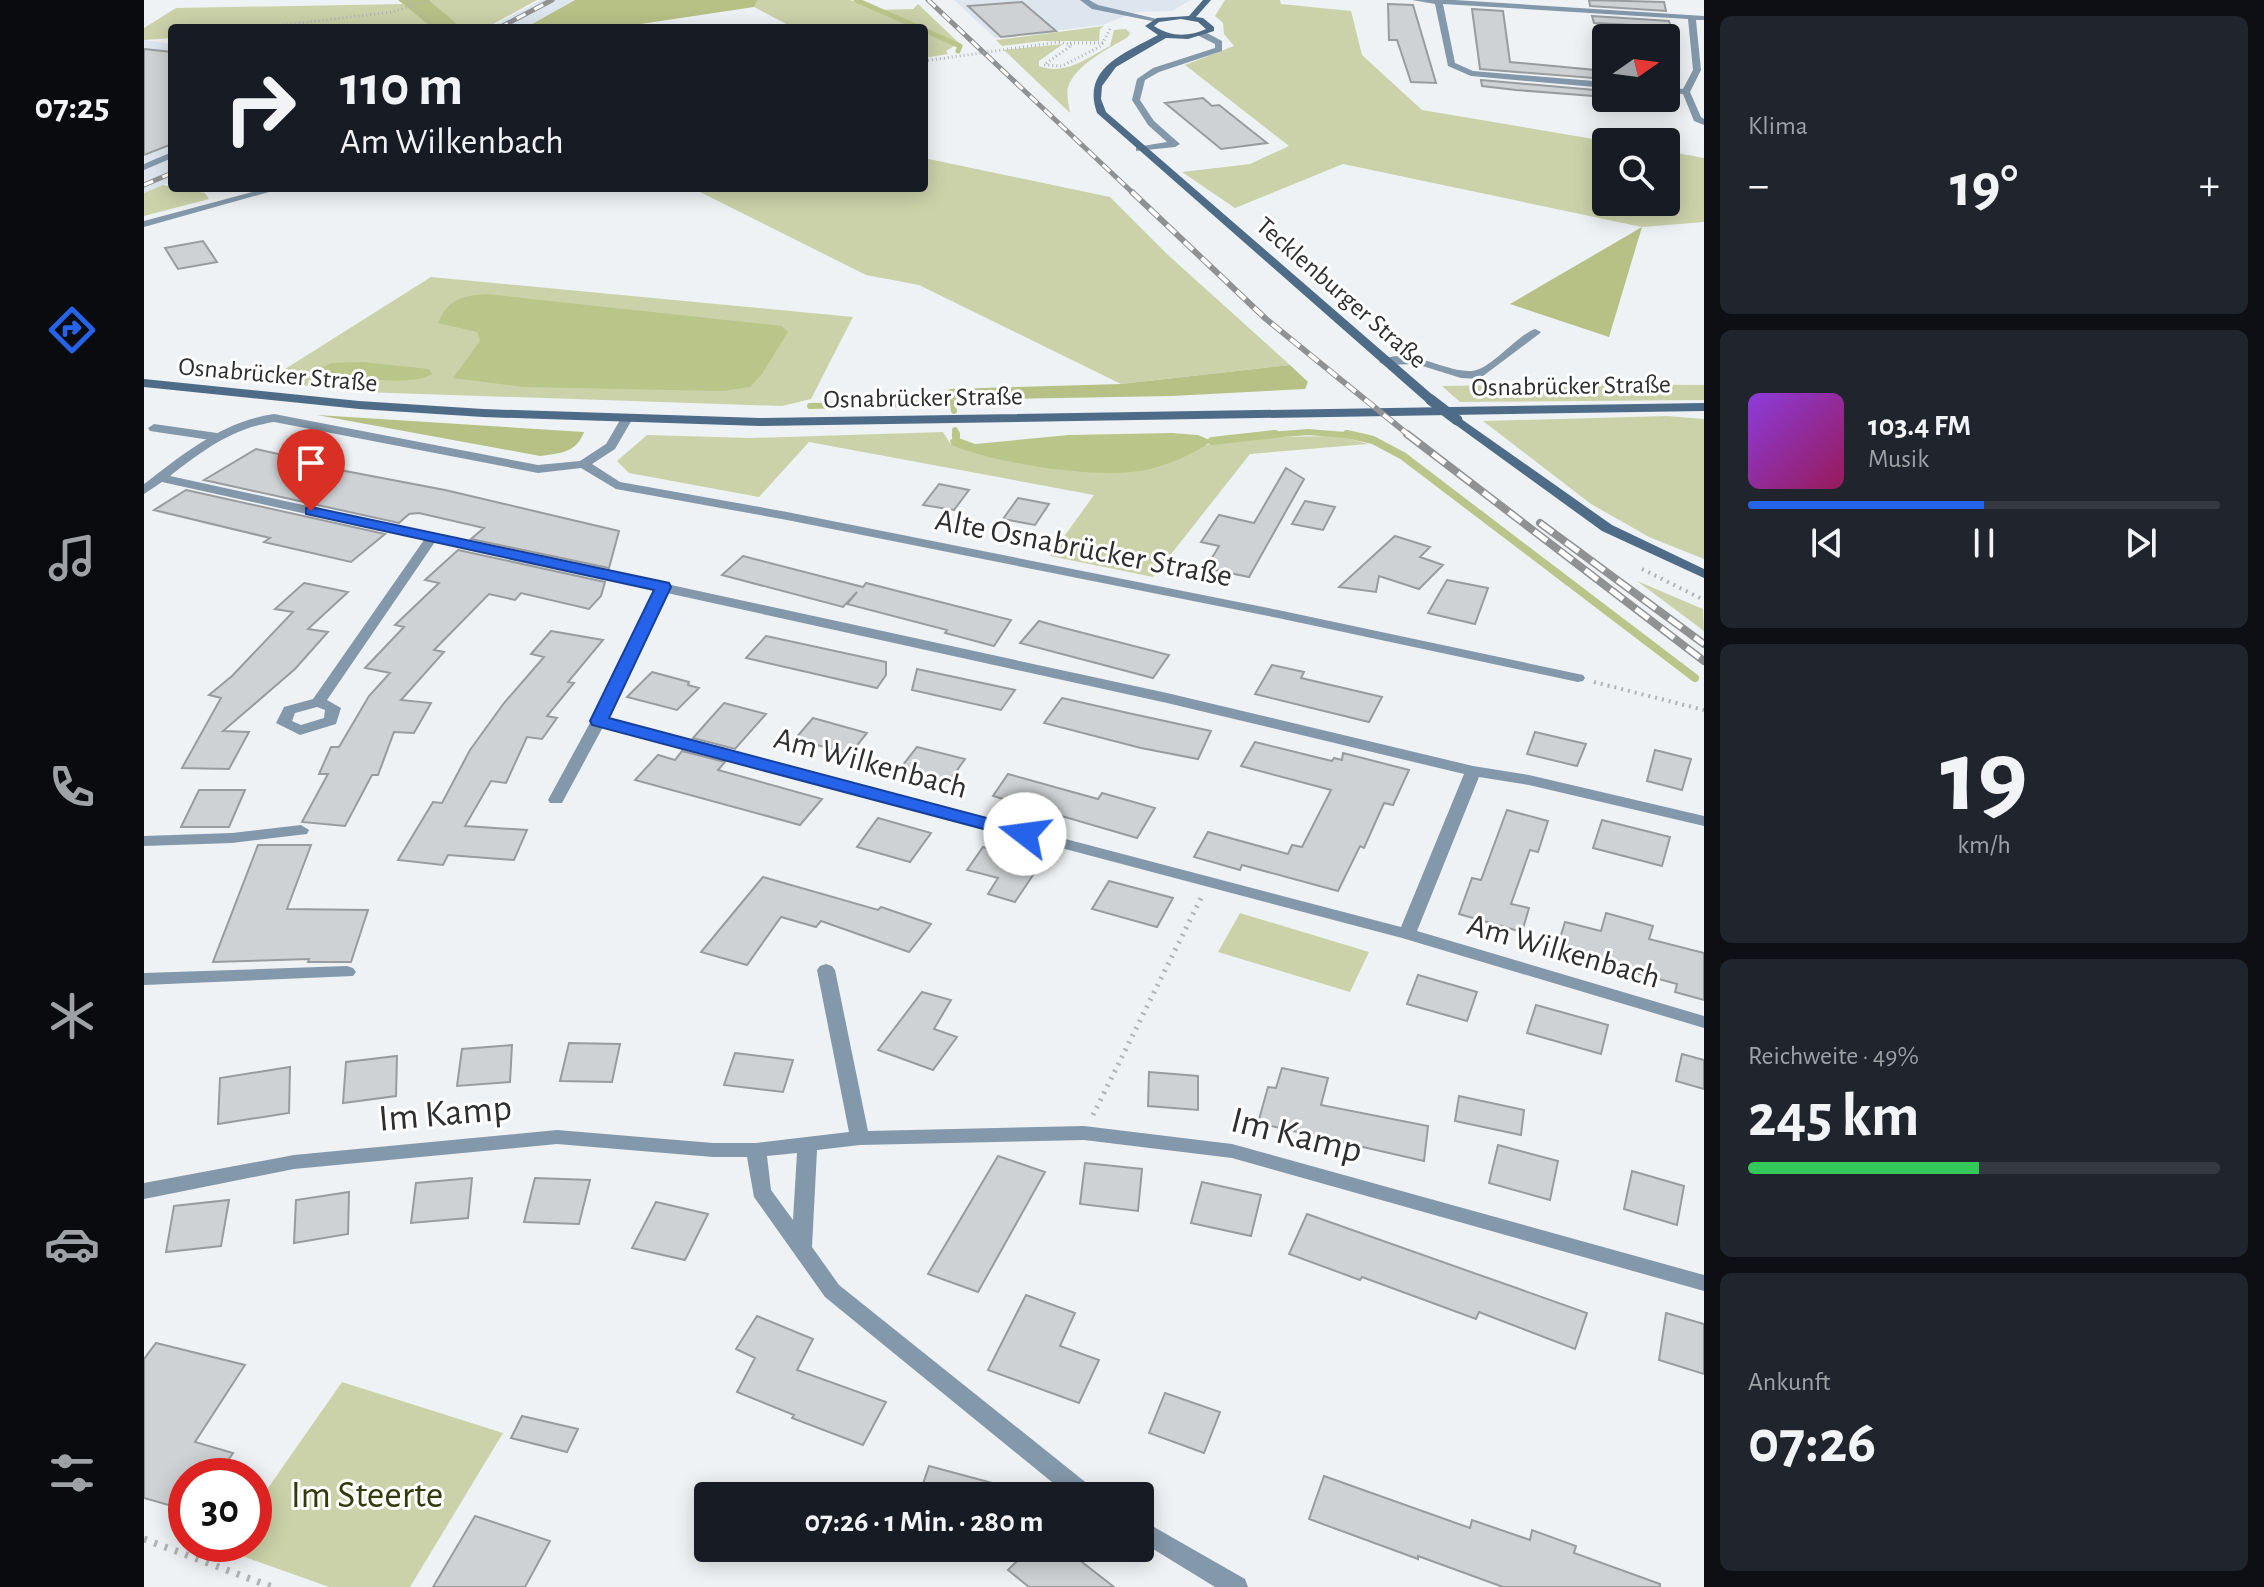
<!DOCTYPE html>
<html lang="de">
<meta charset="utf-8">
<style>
:root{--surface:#171b24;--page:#20242c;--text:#f1f3f6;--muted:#9ea1a6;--line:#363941;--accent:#2563eb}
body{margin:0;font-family:"Alegreya Sans",sans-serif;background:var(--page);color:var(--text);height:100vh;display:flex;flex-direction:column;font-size:30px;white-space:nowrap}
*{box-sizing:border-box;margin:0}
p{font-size:26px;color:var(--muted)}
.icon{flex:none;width:44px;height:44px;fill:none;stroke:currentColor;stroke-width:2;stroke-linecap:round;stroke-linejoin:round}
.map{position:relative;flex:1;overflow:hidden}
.side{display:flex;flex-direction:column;gap:16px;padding:16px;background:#0d0f14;width:560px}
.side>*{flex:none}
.top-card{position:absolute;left:24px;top:24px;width:760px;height:168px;border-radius:8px;box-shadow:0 4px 20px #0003;background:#171b24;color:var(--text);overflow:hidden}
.needle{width:52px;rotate:76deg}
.tools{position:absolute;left:1448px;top:24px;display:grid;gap:16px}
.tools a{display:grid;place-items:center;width:88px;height:88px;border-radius:8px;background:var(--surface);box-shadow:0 4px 20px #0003;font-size:40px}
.speed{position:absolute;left:24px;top:1458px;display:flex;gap:16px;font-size:40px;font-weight:700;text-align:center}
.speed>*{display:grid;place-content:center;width:104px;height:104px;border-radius:50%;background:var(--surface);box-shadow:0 4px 20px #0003;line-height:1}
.speed .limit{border:12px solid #d22;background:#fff;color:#111}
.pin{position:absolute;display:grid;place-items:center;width:68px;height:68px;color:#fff;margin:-82px -34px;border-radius:50% 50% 50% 0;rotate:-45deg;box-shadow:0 0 8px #0007}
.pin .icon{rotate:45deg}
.me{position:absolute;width:88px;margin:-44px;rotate:285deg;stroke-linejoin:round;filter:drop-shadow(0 0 6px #0008)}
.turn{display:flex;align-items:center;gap:28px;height:168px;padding:0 40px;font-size:36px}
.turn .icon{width:104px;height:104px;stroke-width:2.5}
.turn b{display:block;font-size:56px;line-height:68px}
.big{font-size:60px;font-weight:600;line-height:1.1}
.side .tile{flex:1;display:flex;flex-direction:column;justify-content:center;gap:12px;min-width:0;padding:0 28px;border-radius:12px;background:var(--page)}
.side .dial{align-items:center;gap:0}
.dial b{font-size:104px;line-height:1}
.song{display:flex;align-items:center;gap:24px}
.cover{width:96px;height:96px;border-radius:12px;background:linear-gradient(135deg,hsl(270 70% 55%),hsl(330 70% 35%))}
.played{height:8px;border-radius:4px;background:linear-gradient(90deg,var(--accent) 50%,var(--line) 50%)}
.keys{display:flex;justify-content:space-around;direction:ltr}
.heat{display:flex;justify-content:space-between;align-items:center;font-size:44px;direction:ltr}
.charge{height:12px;border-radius:6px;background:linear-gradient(90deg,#34c759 49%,var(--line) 0)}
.trip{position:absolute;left:550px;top:1482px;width:460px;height:80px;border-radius:8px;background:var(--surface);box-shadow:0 4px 20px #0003;font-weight:600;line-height:80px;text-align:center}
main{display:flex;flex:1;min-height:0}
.tabs{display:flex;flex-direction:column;width:144px;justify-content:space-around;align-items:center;background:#090b0e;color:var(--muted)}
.tabs .icon{width:56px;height:56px}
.tabs .active{color:var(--accent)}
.tabs b{font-size:36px;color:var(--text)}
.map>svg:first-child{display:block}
</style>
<main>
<nav class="tabs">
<b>07:25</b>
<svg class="icon active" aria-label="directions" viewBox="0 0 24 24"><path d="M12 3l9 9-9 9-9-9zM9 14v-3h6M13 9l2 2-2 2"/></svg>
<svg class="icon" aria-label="music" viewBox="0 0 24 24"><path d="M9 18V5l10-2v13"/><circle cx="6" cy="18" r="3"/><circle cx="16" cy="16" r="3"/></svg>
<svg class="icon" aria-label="phone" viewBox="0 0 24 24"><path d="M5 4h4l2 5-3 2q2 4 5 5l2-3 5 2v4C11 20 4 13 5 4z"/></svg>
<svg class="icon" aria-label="climate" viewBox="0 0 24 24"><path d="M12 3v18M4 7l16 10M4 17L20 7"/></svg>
<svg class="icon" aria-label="car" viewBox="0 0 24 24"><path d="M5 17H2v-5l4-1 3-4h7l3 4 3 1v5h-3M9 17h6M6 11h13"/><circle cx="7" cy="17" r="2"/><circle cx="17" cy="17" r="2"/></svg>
<svg class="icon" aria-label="filters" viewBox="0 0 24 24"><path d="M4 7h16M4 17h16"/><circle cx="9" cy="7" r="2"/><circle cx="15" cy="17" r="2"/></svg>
</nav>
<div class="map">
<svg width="1560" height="1587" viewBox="0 0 1560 1587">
<rect width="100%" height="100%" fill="#eff2f4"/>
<path fill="#dde6ee" d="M397,0H431L381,28H344Z
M810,0H1047L1028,11L992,12L958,25L851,38Z
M0,40L28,44V181L0,193Z"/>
<path fill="#cbd2a9" d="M285,0H393L342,28H313V25Z
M614,0H706L731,10L769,9L774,4L815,43L802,51L804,54L780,58V28H650L610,7Z
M1081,0H1136L1137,4L1207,11L1218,55L1278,110L1467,142H1462V202H1522V151L1560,158V222L1498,227L1199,164L1091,208L1038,172L1106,164L1145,146L1041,65L1090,46L1080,34L1079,23L1071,16Z
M259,4L288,28H28V38L0,40V28L32,8Z
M960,26L956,29L955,41H899L858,46L852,40Z
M982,29L986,33L984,37C964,49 932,64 924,87C922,94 925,105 926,113L860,50L919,44L895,61V66C921,76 943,58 966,46L970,30Z
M780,158L966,197L1024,255L1146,365L977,384L775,285L722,275L548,188H780Z
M19,185L61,193L65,199L0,216V193Z
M287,277L709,317L667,399L638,406L218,392L122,381Z
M1415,384L1560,385V400L1316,402L1298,386Z
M1523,416L1560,419V559L1505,537L1447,504L1339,421Z
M799,432L807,445L945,472H977L1018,465L1061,445L1131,437L1196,436L1224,444L1106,454L1009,577L906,556L950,495L665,442L615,497L485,473L473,461L503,435L607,438Z
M1493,581L1559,609L1560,631Z
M1096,913L1225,952L1206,992L1074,952Z
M198,1382L359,1433L266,1587H185L81,1550L85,1544H110V1508Z"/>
<path fill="#b7c186" d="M254,0H285L314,25L313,28H288Z
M431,0H614L610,7L470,28H381Z
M1498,227L1465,337L1366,304Z
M1146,365L1164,382L1161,389L1028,396L792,400L806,389L977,384Z
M173,415L440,432C432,453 417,453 396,456Z"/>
<path fill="#bac589" d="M342,294L638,326L644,332L618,374L606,387L578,391L380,387L309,378L336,341L333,332L294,323C304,299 318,296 342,294Z
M219,362L285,369L288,374C270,387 204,377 180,375L175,369L188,363Z
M1028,433L1054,435L1068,441C1050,454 1022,466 1001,470C953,480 852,463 807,445L806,440L812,437L831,444L925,435Z"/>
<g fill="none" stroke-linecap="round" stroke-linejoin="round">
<path stroke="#bac589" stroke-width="5" d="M712,0L776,28
M780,30L816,46L814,51"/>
<path stroke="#bac589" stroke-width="6" d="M666,406L809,403L810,411
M811,430L812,436
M1112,436L1164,432L1213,436"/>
<path stroke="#bac589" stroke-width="8" d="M812,434V437
M1203,434L1229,440L1259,456L1551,678
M1068,441L1131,434"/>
</g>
<path fill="#cfd2d4" stroke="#999c9e" stroke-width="2" d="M1445,0L1520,2L1522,11L1446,6Z
M878,2L912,31L857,37L824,6Z
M1244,4L1269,5L1292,83L1267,82L1253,40H1245Z
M1328,9L1359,11L1366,62L1462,71V79L1336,69Z
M1448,16L1525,21L1527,27L1450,23Z
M0,49L28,52V144L0,155Z
M1337,80L1462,91V97L1372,90L1338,86Z
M1059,98L1068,106L1075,105L1123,143L1077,149L1021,103Z
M59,241L73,262L34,269L21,248Z
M112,449L179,464L175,466L301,490L475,531L465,568L327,539L340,528L275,513L265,514L255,523L60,480Z
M1142,468L1160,479L1105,577L1062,568L1075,546L1057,542L1075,515L1110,523Z
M795,484L825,490L810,510L779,505Z
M42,490L241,534L207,562L120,542L126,538L10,510Z
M874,498L905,504L891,525L859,519Z
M1161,501L1191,507L1179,530L1148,524Z
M1251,536L1286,547L1276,557L1299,565L1275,589L1235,576L1232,592L1195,587Z
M314,550L461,582L457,596L445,609L377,593L371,600L345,594L290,650L300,652L257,700L287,703L270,733L250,732L234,775H228L201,826L158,822L184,774H175L187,747H195L225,696L246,673L221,668L260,627L251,625L295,583L281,580Z
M599,556L719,587L722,583L867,620L850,646L801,633L803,630L703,604L713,592L699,607L578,575Z
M1303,580L1344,588L1331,624L1284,613Z
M160,583L204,592L164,629L184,632L151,669L79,731L105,732L85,769L38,768L77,698L65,695L88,676L149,612L131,609Z
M895,621L920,628L1025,655L1009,678L876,643Z
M407,631L459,640L424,682L430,683L403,716L413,718L398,739L383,737L362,783L347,781L321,826L383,830L370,860L304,855L299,865L254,860L289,802L298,803L326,750L360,703L400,657L387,654Z
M622,636L742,662V675L733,688L602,658Z
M1128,665L1160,672L1157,678L1238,697L1225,722L1111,694Z
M773,669L871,690L857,710L768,690Z
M508,672L545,682L544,685L555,688L533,710L483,697Z
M918,698L984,713L1067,731L1054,759L997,748L900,723Z
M580,703L622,714L591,749L549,738Z
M669,718L723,733L706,754L651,739Z
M1391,732L1442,744L1433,766L1383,754Z
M1111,742L1188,761L1190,758L1198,760L1199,753L1265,770L1249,805L1240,803L1220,848L1216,846L1194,891L1098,865L1096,870L1050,857L1064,832L1144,854L1148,845L1158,847L1187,790L1097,766Z
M773,747L821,759L804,783L755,770Z
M1511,750L1547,759L1538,790L1503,781Z
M538,751L581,762L574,770L678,799L656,825L491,780L514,755L531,760Z
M864,774L954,799L958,793L1011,808L993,838L849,796Z
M55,790H101L85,827H37Z
M1363,810L1404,821L1394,852L1386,850L1367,904L1385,908L1378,932L1315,914L1328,878L1337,880Z
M734,818L787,833L766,862L713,847Z
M1458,820L1526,837L1518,866L1449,848Z
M114,845H167L143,909L224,910L207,962H164L165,959L69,962Z
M839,847L897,863L871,902L844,894L854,878L823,870Z
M619,877L734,910L737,907L787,924L765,952L677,921L672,927L637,917L603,965L557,952Z
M965,881L1029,898L1013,927L948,909Z
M1462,913L1509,926L1505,939L1560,953V1000L1531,992L1533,984L1412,951L1421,922L1457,931Z
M1274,975L1333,992L1323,1021L1263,1004Z
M778,992L807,1000L790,1029L813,1037L789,1070L734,1050Z
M1392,1005L1464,1025L1457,1054L1383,1033Z
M425,1043L476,1044L468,1082L416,1081Z
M368,1045L366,1082L313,1086L318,1049Z
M591,1053L649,1060L639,1092L580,1085Z
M1538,1054L1560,1060V1089L1532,1081Z
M253,1056L252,1096L199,1103L202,1062Z
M146,1067L145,1113L74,1124L76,1078Z
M1138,1068L1184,1078L1177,1105L1284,1126L1280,1161L1114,1123L1124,1087L1132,1088Z
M1005,1072L1054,1076V1110L1004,1106Z
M1315,1096L1380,1110L1377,1135L1311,1121Z
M1354,1145L1414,1161L1406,1200L1345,1183Z
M854,1156L901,1172L834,1292L784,1274Z
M941,1163L998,1169L994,1211L936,1204Z
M1488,1171L1540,1186L1533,1225L1480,1209Z
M328,1178L324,1218L267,1223L272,1183Z
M391,1178L446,1180L435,1224L380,1222Z
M1058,1182L1117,1195L1107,1236L1047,1223Z
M205,1192L204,1234L150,1243L152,1200Z
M85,1200L77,1246L22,1252L30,1206Z
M512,1202L564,1214L541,1260L488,1248Z
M1163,1214L1443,1313L1431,1349L1335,1312L1332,1319L1218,1277L1216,1280L1145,1254Z
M882,1295L931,1313L916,1346L955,1360L935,1403L844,1370Z
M1522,1313L1560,1324V1374L1515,1360Z
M613,1316L669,1339L653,1370L742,1402L719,1445L648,1418L650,1415L593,1392L611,1358L592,1349Z
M12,1343L101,1365L51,1442L89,1453L73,1476H42V1510L0,1498V1359Z
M1021,1393L1076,1412L1060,1453L1005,1433Z
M378,1416L434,1429L423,1452L367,1438Z
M785,1466L867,1488L866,1496H775Z
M1180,1476L1326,1528L1328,1520L1386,1540L1388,1530L1432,1546L1430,1553L1516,1584V1587H1359L1274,1556V1559L1165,1519Z
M331,1516L406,1541L381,1587H289Z
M886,1548H920L970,1587H885L864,1570Z"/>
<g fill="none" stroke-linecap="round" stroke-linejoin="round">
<path stroke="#b1b3b5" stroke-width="3" stroke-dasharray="1 3" stroke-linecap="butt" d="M263,0L291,28
M115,28L248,12L286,0
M915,42L928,45L900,65L918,66L957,46L967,27
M926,43H960"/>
<path stroke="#b1b3b5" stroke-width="4" stroke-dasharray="2 5" stroke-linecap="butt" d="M1498,569L1560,600
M1450,682L1560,710"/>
<path stroke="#b1b3b5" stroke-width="5" stroke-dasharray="2 6" stroke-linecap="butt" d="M949,1115L1057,898"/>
<path stroke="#b1b3b5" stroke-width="7" stroke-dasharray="3 8" stroke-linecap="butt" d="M0,1539L128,1587"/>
<path fill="#8398aa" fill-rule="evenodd" d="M1055,32H1061L1078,41V51L1015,72L1001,80L996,100L1010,121L1036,144L1031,147L992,151V147L1023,142L1004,125L988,100L993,79L1009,68L1071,48V44L1055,36Z
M28,152V158L0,170V164Z
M1391,329L1397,332L1395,334L1335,379L1317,378L1272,364L1241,365L1235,362C1262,344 1300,373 1328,371C1346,370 1372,336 1391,329Z
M10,424L73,433L79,437L73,441L6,431L4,428Z
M157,825L165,830L163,834L88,843L0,846V836L88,833Z
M203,966L209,968L212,972L209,976L0,985V973Z"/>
<path fill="#8398aa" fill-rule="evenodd" d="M936,0H945L954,5L1017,20L1013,22L948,9Z
M1268,0H1310L1560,16V20H1552L1557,70L1546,92L1557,117L1560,119V125L1550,121L1539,94L1522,93V87L1539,89L1549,70L1544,19L1299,4L1311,63L1329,71L1462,82V88L1327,76L1304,66L1291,4Z
M123,188H139L0,227V221Z
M130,414L394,465L436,461L462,444L479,415L483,414L489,418L471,449L448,464L476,482L643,512L1134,610L1439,675L1441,678L1439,681L1434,682L1134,618L643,520L472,489L437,468L394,473L130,422C89,428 58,451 26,476L1023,693L1329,766L1385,775L1560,816V826L1385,785L1335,777L1273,931L1560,1016V1028L1258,938L459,727L418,803H406L404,800L447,721L511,590L291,542L183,700L197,708L192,724L156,735L132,723L140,707L169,699L280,540L18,482L0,494V484C41,453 77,422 130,414ZM523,593L1023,703L1320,774L1257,927L464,719ZM173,707L181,710L180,718L157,725L148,721L151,713Z
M682,964L688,966L691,970L724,1131L940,1126L1088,1144L1560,1275V1291L1088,1158L940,1140L716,1145L673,1150L668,1247L695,1285L950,1489L954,1496H925L681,1297L610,1197L603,1157H569L413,1144L150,1169L0,1199V1183L150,1155L413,1130L569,1143H612L705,1132L673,970L676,966ZM653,1153L649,1220L627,1190L623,1156Z
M996,1519L1101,1579L1104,1587H1071L996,1541Z"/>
<path fill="#4e6c87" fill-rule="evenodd" d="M1059,0H1067L1052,17L1059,18L1070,27V31L1044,39L1022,38L972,67L958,86L957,99L962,112L1291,397V403H1283L953,113C937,68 981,53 1014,35L1001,26L1013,18L1045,16ZM1037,19L1054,22L1062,29C1045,37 1026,37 1010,26L1015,22Z
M0,379L215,401L339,409L616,418L1560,403V411L616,426L339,417L215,409L0,387Z
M1313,416L1468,525L1560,569V578L1458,531L1309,423V417Z"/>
<defs>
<path id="rail-far2" d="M784,0L990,194
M355,28L408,0
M0,185L28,173"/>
<path id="rail-far1" d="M988,192L1122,319L1266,436"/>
<path id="rail" d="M1263,434L1560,661
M1396,523L1560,644"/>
</defs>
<use href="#rail-far2" stroke="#8f9192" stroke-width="5"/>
<use href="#rail-far1" stroke="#8f9192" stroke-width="6"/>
<use href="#rail" stroke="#8f9192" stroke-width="8"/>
<use href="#rail-far2" stroke="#fff" stroke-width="3" stroke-dasharray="10" stroke-linecap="butt"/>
<use href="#rail-far1" stroke="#fff" stroke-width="4" stroke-dasharray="12" stroke-linecap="butt"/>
<use href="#rail" stroke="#fff" stroke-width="5" stroke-dasharray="16" stroke-linecap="butt"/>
<path stroke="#b1b3b5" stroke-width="3" stroke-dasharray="1 3" stroke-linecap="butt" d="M780,61L915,42"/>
<path stroke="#4e6c87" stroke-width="11" d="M1287,400L1313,420"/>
</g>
<path fill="#2563eb" stroke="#184099" stroke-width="2" d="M167,507L525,583L527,587L465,718L888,830L891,834L881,840L448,725L446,721L510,590L162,514V508Z"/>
<g text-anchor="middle" stroke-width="6" stroke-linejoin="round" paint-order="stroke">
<g font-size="26" fill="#2e2f30" stroke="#fff">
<text transform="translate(1198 292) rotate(41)" y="9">Tecklenburger Straße</text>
<text transform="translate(134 374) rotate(5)" y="9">Osnabrücker Straße</text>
<text transform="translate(1427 385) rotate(-1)" y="9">Osnabrücker Straße</text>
<text transform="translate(779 397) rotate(-1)" y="9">Osnabrücker Straße</text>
</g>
<g font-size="32" fill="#2e2f30" stroke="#fff">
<text transform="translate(940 547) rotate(11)" y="11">Alte Osnabrücker Straße</text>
<text transform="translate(727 762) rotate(15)" y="11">Am Wilkenbach</text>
<text transform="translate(1420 950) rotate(16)" y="11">Am Wilkenbach</text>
</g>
<g font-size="38" fill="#2e2f30" stroke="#fff">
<text transform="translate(301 1112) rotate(-5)" y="13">Im Kamp</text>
<text transform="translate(1153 1134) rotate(14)" y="13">Im Kamp</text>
</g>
<g font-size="38" fill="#353a0d" stroke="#fff">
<text x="223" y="1507">Im Steerte</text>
</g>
</g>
</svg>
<div class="tools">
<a><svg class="needle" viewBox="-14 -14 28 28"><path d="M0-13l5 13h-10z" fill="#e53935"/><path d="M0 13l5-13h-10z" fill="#9ea1a6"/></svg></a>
<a><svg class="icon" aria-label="search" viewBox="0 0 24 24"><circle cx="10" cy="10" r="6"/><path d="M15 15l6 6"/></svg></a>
</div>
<div class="speed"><div class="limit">30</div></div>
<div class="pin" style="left:167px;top:511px;background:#d93025"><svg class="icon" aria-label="arrive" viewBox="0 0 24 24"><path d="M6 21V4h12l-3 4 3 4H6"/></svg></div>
<svg class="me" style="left:881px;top:834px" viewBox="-20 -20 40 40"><circle r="19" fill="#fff"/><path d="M0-13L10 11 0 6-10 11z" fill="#2563eb"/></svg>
<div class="trip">07:26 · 1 Min. · 280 m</div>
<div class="top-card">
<div class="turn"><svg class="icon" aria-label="right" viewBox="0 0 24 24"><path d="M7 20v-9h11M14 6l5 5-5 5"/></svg><div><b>110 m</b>Am Wilkenbach</div></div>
</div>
</div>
<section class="side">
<div class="tile"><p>Klima</p>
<div class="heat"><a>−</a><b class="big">19°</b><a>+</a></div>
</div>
<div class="tile">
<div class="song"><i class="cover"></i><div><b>103.4 FM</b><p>Musik</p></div></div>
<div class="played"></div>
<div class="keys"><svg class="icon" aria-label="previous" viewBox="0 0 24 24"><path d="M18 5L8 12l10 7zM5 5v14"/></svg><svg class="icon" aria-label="pause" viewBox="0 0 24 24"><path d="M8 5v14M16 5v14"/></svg><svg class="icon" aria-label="next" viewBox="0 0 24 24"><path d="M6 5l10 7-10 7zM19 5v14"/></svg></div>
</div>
<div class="tile dial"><b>19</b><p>km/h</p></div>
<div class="tile"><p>Reichweite · 49%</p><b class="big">245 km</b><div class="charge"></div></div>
<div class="tile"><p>Ankunft</p><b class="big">07:26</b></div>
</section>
</main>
